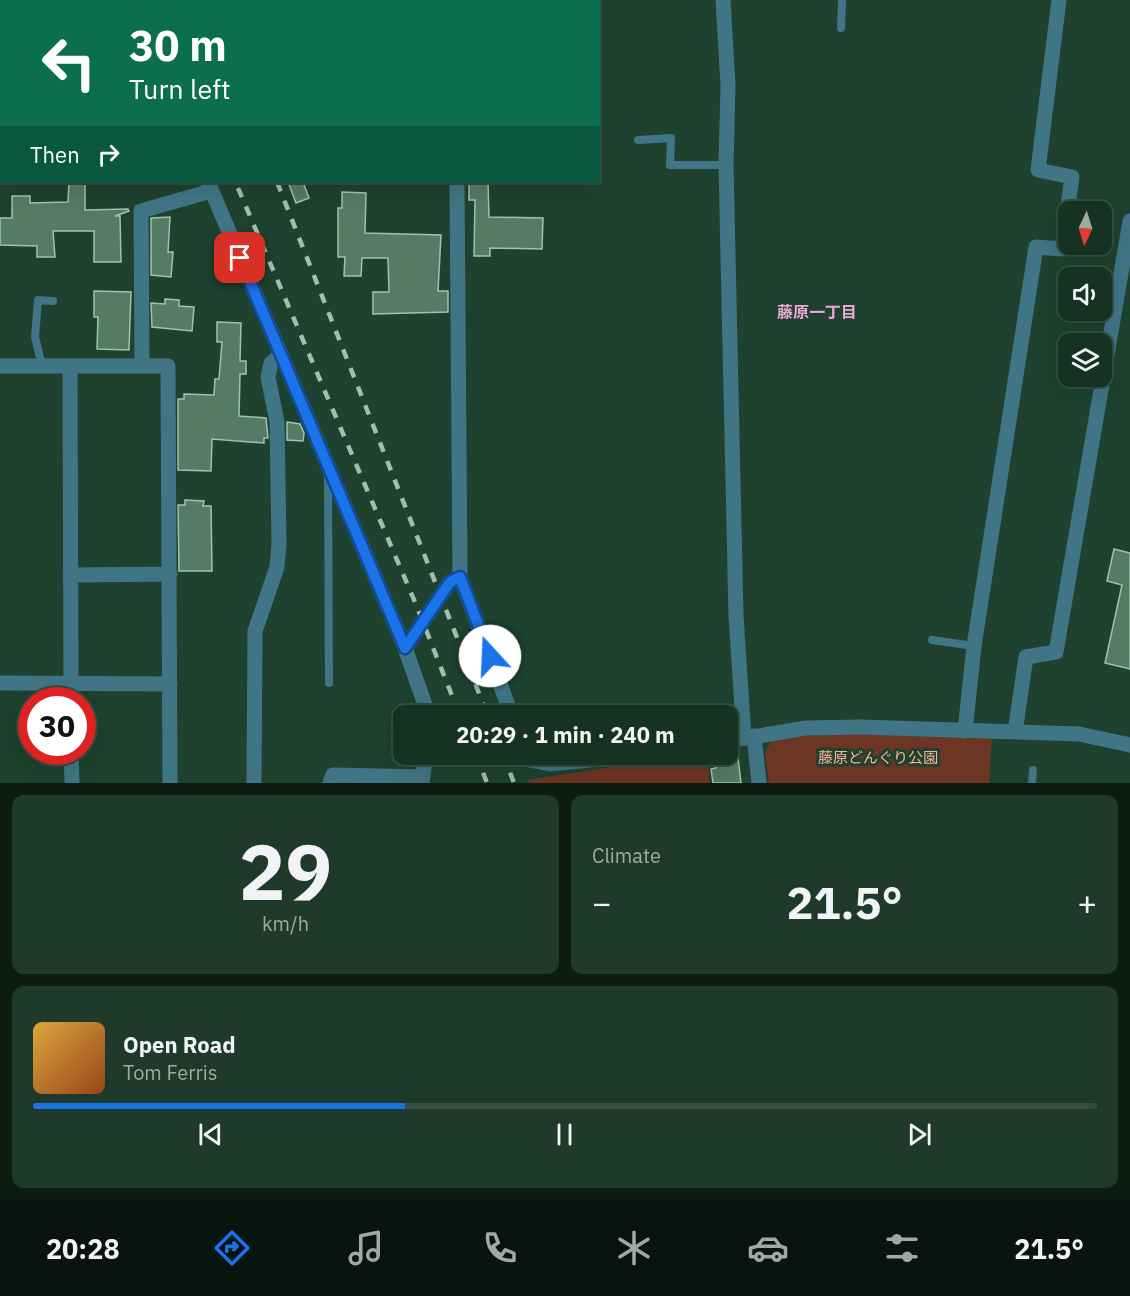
<!DOCTYPE html>
<meta charset="utf-8">
<style>
:root{--surface:#163223;--page:#1f3a2b;--text:#f1f3f6;--muted:#9eaaa6;--line:#354d41;--accent:#1a73e8}
body{margin:0;font-family:"IBM Plex Sans","Noto Sans JP",sans-serif;background:var(--page);color:var(--text);height:100vh;display:flex;flex-direction:column;font-size:22px;white-space:nowrap}
*{box-sizing:border-box;margin:0}
p{font-size:20px;color:var(--muted)}
.icon{flex:none;width:33px;height:33px;fill:none;stroke:currentColor;stroke-width:2;stroke-linecap:round;stroke-linejoin:round}
.map{position:relative;height:783px;overflow:hidden}
.drawer{display:flex;flex-direction:column;gap:12px;padding:12px;background:#0c1c13;flex:1}
.drawer>*{flex:none}
.banner{position:absolute;left:0px;top:0px;width:600px;height:183px;box-shadow:0 6px 24px #0002,0 0 0 2px var(--line);background:#0b6e4f;color:#fff;overflow:hidden}
.needle{width:39px;rotate:184deg}
.fabs{position:absolute;left:1058px;top:201px;display:grid;gap:12px}
.fabs a{display:grid;place-items:center;width:54px;height:54px;border-radius:12px;background:var(--surface);box-shadow:0 6px 24px #0002,0 0 0 2px var(--line);font-size:30px}
.speed{position:absolute;left:18px;top:687px;display:flex;gap:12px;font-size:30px;font-weight:700;text-align:center}
.speed>*{display:grid;place-content:center;width:78px;height:78px;border-radius:50%;background:var(--surface);box-shadow:0 6px 24px #0002,0 0 0 2px var(--line);line-height:1}
.speed .limit{border:9px solid #d22;background:#fff;color:#111}
.pin{position:absolute;display:grid;place-items:center;width:51px;height:51px;color:#fff;margin:-26px;border-radius:12px;box-shadow:0 3px 9px #0006}
.me{position:absolute;width:66px;margin:-33px;rotate:340deg;stroke-linejoin:round;filter:drop-shadow(0 0 4px #0008)}
.turn{display:flex;align-items:center;gap:21px;height:126px;padding:0 30px;font-size:27px}
.turn .icon{width:78px;height:78px;stroke-width:2.5}
.turn b{display:block;font-size:42px;line-height:51px}
.then{display:flex;align-items:center;height:57px;padding:0 30px;background:#0003;gap:12px;font-size:22px}
.big{font-size:45px;font-weight:700;line-height:1.1}
.drawer .tile{flex:1;display:flex;flex-direction:column;justify-content:center;gap:9px;min-width:0;padding:0 21px;border-radius:12px;background:var(--page)}
.drawer .dial{align-items:center;gap:0}
.dial b{font-size:78px;line-height:1}
.song{display:flex;align-items:center;gap:18px}
.cover{width:72px;height:72px;border-radius:9px;background:linear-gradient(135deg,hsl(40 70% 55%),hsl(20 70% 35%))}
.played{height:6px;border-radius:3px;background:linear-gradient(90deg,var(--accent) 35%,var(--line) 35%)}
.keys{display:flex;justify-content:space-around;direction:ltr}
.heat{display:flex;justify-content:space-between;align-items:center;font-size:33px;direction:ltr}
.drawer .tiles{flex:1;display:grid;gap:12px;grid-template-columns:1fr 1fr}
.tile:last-child{grid-column:span 2}
.trip{position:absolute;left:393px;top:705px;width:345px;height:60px;border-radius:12px;background:var(--surface);box-shadow:0 6px 24px #0002,0 0 0 2px var(--line);font-weight:700;line-height:60px;text-align:center}
.tab-bar{display:flex;height:96px;justify-content:space-around;align-items:center;background:#09140e;color:var(--muted)}
.tab-bar .icon{width:42px;height:42px}
.tab-bar .current{color:var(--accent)}
.tab-bar b{font-size:27px;color:var(--text)}
.map>svg:first-child{display:block}
</style>
<div class="map">
<svg width="1130" height="783" viewBox="0 0 1130 783">
<rect width="100%" height="100%" fill="#1e422f"/>
<path fill="#6d3624" d="M821,734L992,736L989,783H769L765,753L771,741Z
M698,754L708,765L710,783H529L527,780Z"/>
<path fill="#557a65" stroke="#9dc5ad" stroke-width="1.5" d="M69,182H85V210L128,209L129,211L115,216H120L121,262H94V231H53L55,257H37V246L0,245V218H12V196H30V203L68,202Z
M288,182H303L309,198L296,203Z
M469,182H488L489,217L543,218L542,249L490,248V256H474L475,200H469Z
M342,192L366,193L365,233L441,235L438,291H448V312L373,314V292H389L388,258H362L361,276H344L345,257H338V208H342Z
M170,217L168,252H173L171,277L151,275V218Z
M94,291L131,292L129,350L97,349L98,317H94Z
M165,299L179,300V306L194,307L192,331L152,327L151,303L165,304Z
M217,322L241,323L240,361H246V374H240L239,416L266,418L268,438H264V443L212,439L211,471L178,470V399H184V394L214,395L215,379H219L222,342H217Z
M287,422L300,424L304,433L303,441L287,440Z
M185,500L204,501L203,506H211L212,571H179L178,505H185Z
M1114,549L1130,553V669L1105,663L1122,585L1107,581Z
M738,758L741,783H713L711,769L716,768L714,761Z"/>
<g fill="none" stroke-linecap="round" stroke-linejoin="round">
<path stroke="#407585" stroke-width="8" d="M71,0L73,2
M222,0L223,2
M841,28L842,0
M638,140L671,138L670,165H726
M42,366L35,337L38,300L53,301
M328,476L329,683
M932,640L974,646
M1032,783L1033,770"/>
<path stroke="#407585" stroke-width="15" d="M147,0V2
M453,0V2
M723,0L728,85L726,165L736,616L744,738
M309,2L314,0
M0,5L2,7
M0,125L2,124
M208,182L405,648L429,716
M457,182L460,577L512,716
M0,366H168L170,783
M70,366L71,700
M142,366L141,211L211,191
M71,575L170,574
M405,648L450,582L460,577
M0,683L170,684
M965,731L974,646L1036,247L1062,249L1072,177L1038,170L1059,0
M1015,732L1026,657L1056,652L1130,221
M754,736L759,783
M728,741L806,728L861,727L1079,734L1130,745
M71,752L72,783
M527,754L529,760L550,764L651,754
M254,783L255,631L277,567L279,544L277,422L268,377L271,363L281,354
M330,783L333,775L423,777
M422,783L426,754"/>
<path stroke="#2caece" stroke-width="15" d="M181,2L185,0
M0,86L2,85"/>
<path stroke="#a4bdae" stroke-width="4.5" stroke-dasharray="10 10" stroke-linecap="butt" d="M277,182L488,716
M238,188L415,602L460,716
M476,754L487,783
M503,754L514,783"/>
</g>
<g fill="none" stroke-linecap="round" stroke-linejoin="round">
<defs>
<path id="route" d="M240,258L405,648L450,582L460,577L490,656"/>
</defs>
<use href="#route" stroke="#114b97" stroke-width="15"/>
<use href="#route" stroke="#1a73e8" stroke-width="10"/>
</g>
<g text-anchor="middle" stroke-width="6" stroke-linejoin="round" paint-order="stroke">
<g font-size="15" fill="#feaf96" stroke="#1e422f">
<text x="878" y="763">藤原どんぐり公園</text>
</g>
<g font-size="16" font-weight="bold" fill="#eba7d5" stroke="#1e422f">
<text x="817" y="318">藤原一丁目</text>
</g>
</g>
</svg>
<div class="fabs">
<a><svg class="needle" viewBox="-14 -14 28 28"><path d="M0-13l5 13h-10z" fill="#e53935"/><path d="M0 13l5-13h-10z" fill="#9eaaa6"/></svg></a>
<a><svg class="icon" aria-label="sound" viewBox="0 0 24 24"><path d="M4 9h4l5-4v14l-5-4H4zM17 9q2 3 0 6"/></svg></a>
<a><svg class="icon" aria-label="layers" viewBox="0 0 24 24"><path d="M12 4l9 5-9 5-9-5zM3 14l9 5 9-5"/></svg></a>
</div>
<div class="speed"><div class="limit">30</div></div>
<div class="pin" style="left:240px;top:258px;background:#d93025"><svg class="icon" aria-label="arrive" viewBox="0 0 24 24"><path d="M6 21V4h12l-3 4 3 4H6"/></svg></div>
<svg class="me" style="left:490px;top:656px" viewBox="-20 -20 40 40"><circle r="19" fill="#fff"/><path d="M0-13L10 11 0 6-10 11z" fill="#1a73e8"/></svg>
<div class="trip">20:29 · 1 min · 240 m</div>
<div class="banner">
<div class="turn"><svg class="icon" aria-label="left" viewBox="0 0 24 24"><path d="M17 20v-9H6M10 6l-5 5 5 5"/></svg><div><b>30 m</b>Turn left</div></div>
<div class="then">Then<svg class="icon" aria-label="right" viewBox="0 0 24 24"><path d="M7 20v-9h11M14 6l5 5-5 5"/></svg></div>
</div>
</div>
<section class="drawer">
<div class="tiles">
<div class="tile dial"><b>29</b><p>km/h</p></div>
<div class="tile"><p>Climate</p>
<div class="heat"><a>−</a><b class="big">21.5°</b><a>+</a></div>
</div>
<div class="tile">
<div class="song"><i class="cover"></i><div><b>Open Road</b><p>Tom Ferris</p></div></div>
<div class="played"></div>
<div class="keys"><svg class="icon" aria-label="previous" viewBox="0 0 24 24"><path d="M18 5L8 12l10 7zM5 5v14"/></svg><svg class="icon" aria-label="pause" viewBox="0 0 24 24"><path d="M8 5v14M16 5v14"/></svg><svg class="icon" aria-label="next" viewBox="0 0 24 24"><path d="M6 5l10 7-10 7zM19 5v14"/></svg></div>
</div>
</div>
</section>
<nav class="tab-bar">
<b>20:28</b>
<svg class="icon current" aria-label="directions" viewBox="0 0 24 24"><path d="M12 3l9 9-9 9-9-9zM9 14v-3h6M13 9l2 2-2 2"/></svg>
<svg class="icon" aria-label="music" viewBox="0 0 24 24"><path d="M9 18V5l10-2v13"/><circle cx="6" cy="18" r="3"/><circle cx="16" cy="16" r="3"/></svg>
<svg class="icon" aria-label="phone" viewBox="0 0 24 24"><path d="M5 4h4l2 5-3 2q2 4 5 5l2-3 5 2v4C11 20 4 13 5 4z"/></svg>
<svg class="icon" aria-label="climate" viewBox="0 0 24 24"><path d="M12 3v18M4 7l16 10M4 17L20 7"/></svg>
<svg class="icon" aria-label="car" viewBox="0 0 24 24"><path d="M5 17H2v-5l4-1 3-4h7l3 4 3 1v5h-3M9 17h6M6 11h13"/><circle cx="7" cy="17" r="2"/><circle cx="17" cy="17" r="2"/></svg>
<svg class="icon" aria-label="filters" viewBox="0 0 24 24"><path d="M4 7h16M4 17h16"/><circle cx="9" cy="7" r="2"/><circle cx="15" cy="17" r="2"/></svg>
<b>21.5°</b>
</nav>
